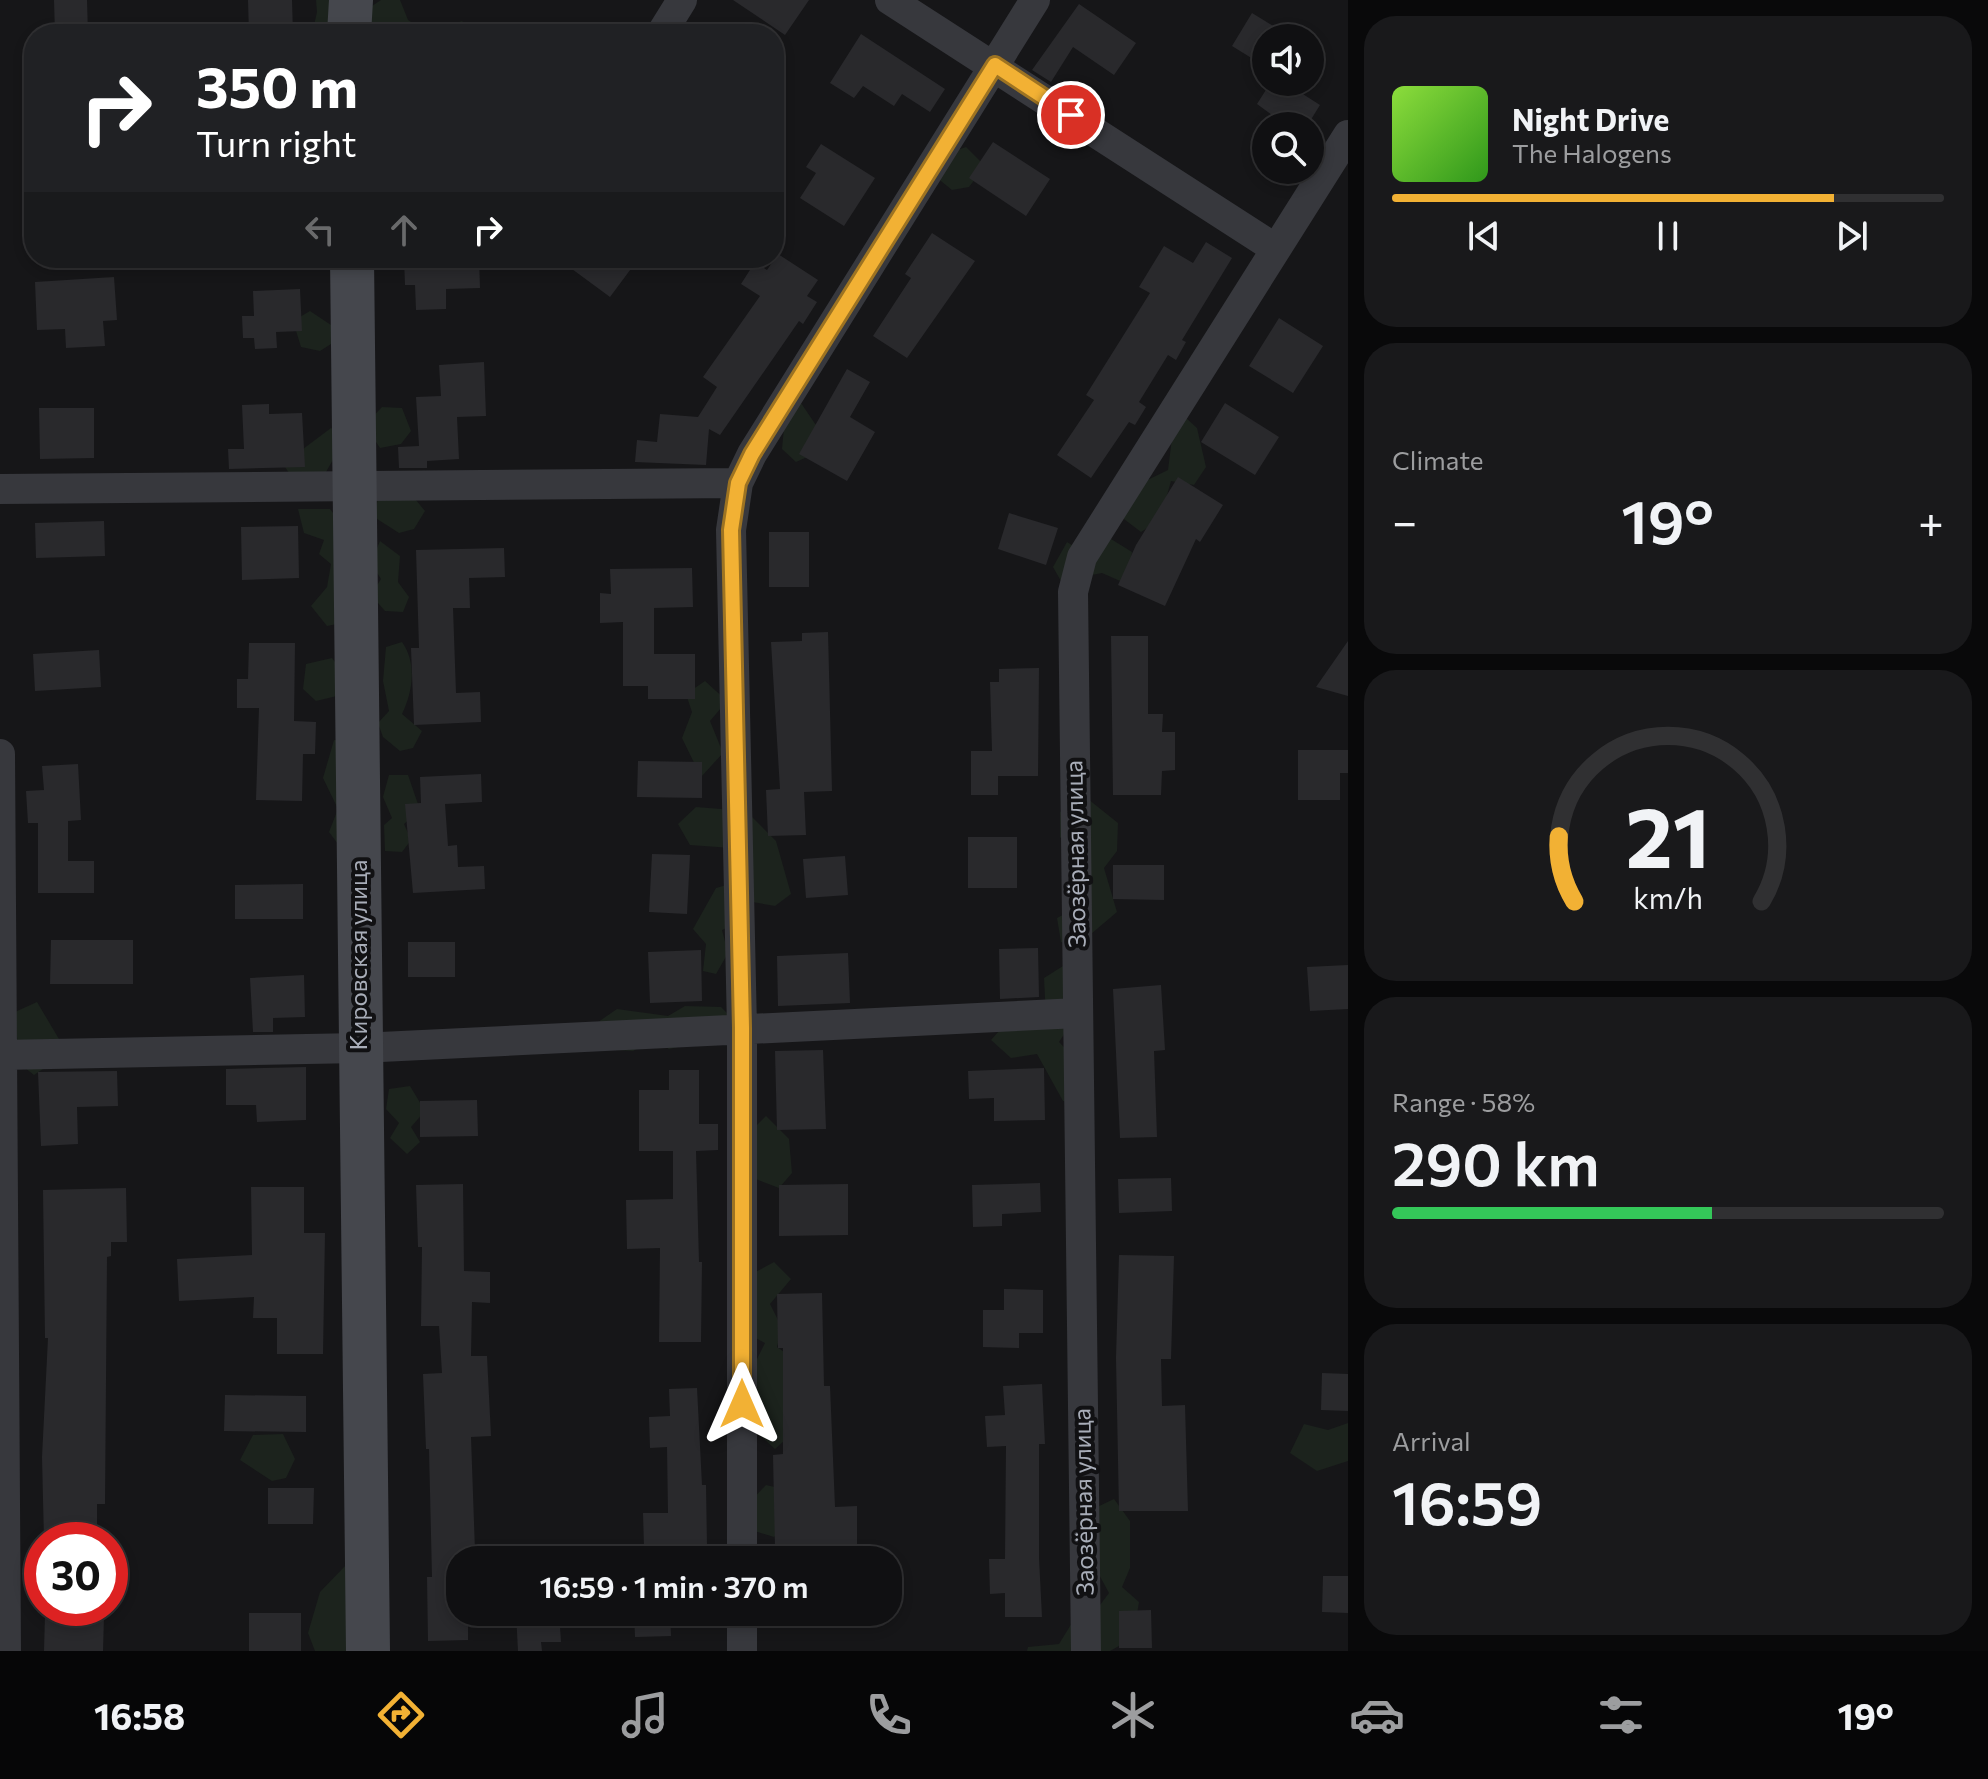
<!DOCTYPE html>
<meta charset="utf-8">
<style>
:root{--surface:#101012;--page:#19191b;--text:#f1f3f6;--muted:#9c9d9f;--line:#303032;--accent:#f2b134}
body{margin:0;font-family:Commissioner,sans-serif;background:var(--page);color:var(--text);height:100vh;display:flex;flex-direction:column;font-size:30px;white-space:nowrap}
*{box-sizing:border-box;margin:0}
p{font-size:26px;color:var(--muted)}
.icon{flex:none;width:44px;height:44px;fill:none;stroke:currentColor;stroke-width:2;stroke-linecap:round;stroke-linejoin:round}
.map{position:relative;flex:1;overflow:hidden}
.details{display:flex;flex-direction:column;gap:16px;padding:16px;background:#09090a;width:640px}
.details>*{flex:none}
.hud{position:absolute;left:24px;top:24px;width:760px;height:244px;border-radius:32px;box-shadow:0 4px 12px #0003,0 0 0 2px var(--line);background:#202124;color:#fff;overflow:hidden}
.controls{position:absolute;left:1252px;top:24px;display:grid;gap:16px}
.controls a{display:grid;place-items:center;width:72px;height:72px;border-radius:50%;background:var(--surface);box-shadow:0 4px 12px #0003,0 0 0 2px var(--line);font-size:40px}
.speed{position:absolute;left:24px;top:1522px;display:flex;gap:16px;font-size:40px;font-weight:700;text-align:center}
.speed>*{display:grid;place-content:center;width:104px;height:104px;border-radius:50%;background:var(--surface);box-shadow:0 4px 12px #0003,0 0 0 2px var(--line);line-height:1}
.speed .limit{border:12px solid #d22;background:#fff;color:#111}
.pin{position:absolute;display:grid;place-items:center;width:68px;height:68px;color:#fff;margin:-34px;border:4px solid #fff;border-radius:50%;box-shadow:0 2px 8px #0007}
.me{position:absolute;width:88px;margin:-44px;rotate:0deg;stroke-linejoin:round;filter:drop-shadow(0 0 6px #0008)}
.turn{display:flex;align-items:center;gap:28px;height:168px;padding:0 40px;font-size:36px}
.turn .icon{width:104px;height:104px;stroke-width:2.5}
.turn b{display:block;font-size:56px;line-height:68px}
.lanes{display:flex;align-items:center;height:76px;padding:0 40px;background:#0003;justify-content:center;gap:40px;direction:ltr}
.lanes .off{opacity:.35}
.big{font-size:60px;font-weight:600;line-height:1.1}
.details .card{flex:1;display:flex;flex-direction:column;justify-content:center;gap:12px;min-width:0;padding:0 28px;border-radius:32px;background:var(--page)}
.details .dial{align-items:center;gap:0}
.dial svg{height:208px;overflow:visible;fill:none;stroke:var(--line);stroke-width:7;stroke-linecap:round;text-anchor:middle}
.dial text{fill:var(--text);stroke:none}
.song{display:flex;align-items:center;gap:24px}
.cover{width:96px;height:96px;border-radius:12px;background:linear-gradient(135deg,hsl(90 70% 55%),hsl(110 70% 35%))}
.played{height:8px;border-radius:4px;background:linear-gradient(90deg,var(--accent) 80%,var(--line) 80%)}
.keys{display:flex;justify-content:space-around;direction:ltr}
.heat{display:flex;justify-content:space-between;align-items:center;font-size:44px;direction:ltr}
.charge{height:12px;border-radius:6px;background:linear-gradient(90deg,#34c759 58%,var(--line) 0)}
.trip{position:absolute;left:446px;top:1546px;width:456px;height:80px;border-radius:32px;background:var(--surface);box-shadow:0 4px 12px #0003,0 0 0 2px var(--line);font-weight:600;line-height:80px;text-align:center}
.tab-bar{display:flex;height:128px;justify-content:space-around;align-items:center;background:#060607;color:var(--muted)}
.tab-bar .icon{width:56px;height:56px}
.tab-bar .active{color:var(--accent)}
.tab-bar b{font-size:36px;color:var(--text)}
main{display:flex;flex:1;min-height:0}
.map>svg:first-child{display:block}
</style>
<main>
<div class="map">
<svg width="1348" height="1651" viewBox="0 0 1348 1651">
<rect width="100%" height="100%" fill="#161618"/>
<path fill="#1c231d" d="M316,0H344L349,34H312L317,12Z
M381,0H400L408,20L428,33L462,21L474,34H367L369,8Z
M966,147L985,166L969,187L952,190L936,177L940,156Z
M310,311L331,325V344L320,351L301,347L293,321Z
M801,403L824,437L816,453L796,462L782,449L786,406Z
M382,407L402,408L411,431L401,444L380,448L365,425Z
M1185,417L1197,428L1206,467L1194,485L1171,481L1160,520L1141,532L1120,516L1129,489L1168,470L1173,430Z
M331,428L347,435L326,472L289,473L283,464Z
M402,483L425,511L414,529L399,533L374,517L380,489Z
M298,509H330L350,535L347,622L327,626L311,606L327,587L331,564L319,554L324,540L304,533Z
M1111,539L1132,552L1127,584L1102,573L1061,581L1053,567L1067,542L1094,559Z
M380,541L400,556L398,582L409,597L403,612L385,611L371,595L381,579L371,563Z
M402,642C417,663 413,691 402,714L422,731L413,748L400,751L383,737L378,723L389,711L383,681L386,647Z
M332,658L347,678L337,696L316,701L303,689L306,664Z
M705,681L727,701L710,721L723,753L701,777L682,738L692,712L686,694Z
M334,740L350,741L341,848L329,832L338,809L323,778Z
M389,775H408L420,810L404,824L411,840L402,852L385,851L384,825L392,818L383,797Z
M1088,799L1118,823L1117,851L1104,868L1117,912L1091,934L1087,952L1061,942L1057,918L1084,904L1088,870L1060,837V812Z
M696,807L746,811L776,841L791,894L775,906L747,901L746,919L722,930L728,953L716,974L703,971L706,944L693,929L716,888L741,881L745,849L690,845L678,824Z
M1063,966L1071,1024L1059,1042L1091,1075L1092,1105L1063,1101L1037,1054L1011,1058L991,1040L1007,1022L1046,1018L1044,978Z
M37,1002L59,1039L52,1063L34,1075L19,1063L15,1012Z
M685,1006L721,1007L733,1019L714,1039L669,1049L655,1039L633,1051L600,1049L588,1029L617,1009L668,1016Z
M410,1086L425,1111L411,1127L420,1142L407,1154L390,1138L399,1123L386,1109L389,1089Z
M766,1116L789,1139L792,1173L779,1188L753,1178L743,1139Z
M774,1262L791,1279L770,1304L782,1328L777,1347L791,1357L795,1431L775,1449L753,1429L765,1407L749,1375L765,1343L735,1327L752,1274Z
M1348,1423V1461L1317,1471L1290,1453L1304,1424L1328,1430Z
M283,1434L295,1459L286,1478L272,1481L240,1460L253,1435Z
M766,1485L792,1491L798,1520L774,1537L748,1529L749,1503Z
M1114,1499L1130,1521V1568L1122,1587L1139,1602L1133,1638L1110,1651H1027L1028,1647L1059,1644L1075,1618L1097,1609L1109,1593L1096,1569L1095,1508Z
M347,1564L364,1651H315L308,1633L320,1592Z"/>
<path fill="#29292c" d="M54,0H87L88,34H55Z
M248,0H292L293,34H249Z
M733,0H809L785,35Z
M1079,4L1136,43L1114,75L1073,47L1051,82L1032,70Z
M1252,13L1293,38H1266V67L1232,46Z
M861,34L945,89L930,112L902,94L894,106L863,86L854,98L830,83Z
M1271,82H1284L1320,105L1307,126H1265L1272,115L1257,104Z
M993,142L1050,179L1026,216L969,178Z
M821,144L875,178L844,226L800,198L816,173L806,167Z
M932,233L975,261L907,358L873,336L911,278L905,274Z
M1206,242L1232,258L1182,340L1186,342L1176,360L1168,355L1139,402L1146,407L1135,425L1129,422L1091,478L1057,455L1094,400L1086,395L1150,293L1139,287L1164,246L1193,263Z
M778,254L818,280L807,296L817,302L803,324L799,321L720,435L709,429L706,465L635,462L637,440L657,442L660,414L698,417L717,387L703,377L760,296L741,284L755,262L767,270Z
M404,258H479L480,288L446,289V309L416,310L415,285H405Z
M557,258H639L610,297Z
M114,277L117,320L103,321L105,346L66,348L65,329L37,330L35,282Z
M300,289L302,331L276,332L277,348L255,349L254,338H243L242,316H254L253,291Z
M1279,318L1323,346L1293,393L1249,366Z
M484,362L486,416L457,417L459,459L427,461V468H399L398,447L419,446L416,397L441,396L439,365Z
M847,369L870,382L850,417L875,432L847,481L799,454Z
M1225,403L1279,437L1255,475L1201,442Z
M269,404V414L302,413L305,467L229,469L228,449H244L242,405Z
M39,408H94V458L40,459Z
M1178,477L1223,505L1200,542L1196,539L1165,606L1118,585L1136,545Z
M1009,513L1058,528L1046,565L998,549Z
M104,521L105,556L36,558L35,523Z
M298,526L299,578L242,580L241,527Z
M769,532H809V587H769Z
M504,548L505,577L469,578L470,608H453L456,693L480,692L481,722L414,725L411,648H419L416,550Z
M692,568L693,607L654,608V654H695V699H648V686H623V622L600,623V593L611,594L610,569Z
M828,632L832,791L804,792L806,835L768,836L766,790L780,789L771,642L802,641V633Z
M1111,636H1148V714H1163L1162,732H1175V770L1162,771L1161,795H1113Z
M1348,641V696L1316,687Z
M249,643H295L294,721L316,722L315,754H303L302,801L256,800L259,708H237V679H248Z
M99,650L101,687L35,691L33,654Z
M1039,668L1038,776H998V795H971V751H992L990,682H999V669Z
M1298,750H1348V773H1340V800H1298Z
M638,761L702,762V798L637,797Z
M78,764L81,820L68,821V861H94V893H38V823H28L26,791L44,790L42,766Z
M481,774L482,802L445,804L448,846L457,845L458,867L484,866L485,889L413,893L405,804L421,803L420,777Z
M968,837H1017V888H968Z
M652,854L690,855L687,914L649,912Z
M845,856L848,895L806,898L803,859Z
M1113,865H1164V900L1113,899Z
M303,884V919H235V885Z
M51,940H133V984H50Z
M408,942H455V977H408Z
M1038,948L1039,997L1000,999L999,949Z
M701,950L702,1001L650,1003L648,952Z
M848,953L850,1003L778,1006L777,956Z
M1348,965V1009L1310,1011L1307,967Z
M304,975L305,1017L273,1018V1032H253L250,978Z
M1161,985L1165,1050L1154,1051L1157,1137L1120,1138L1113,989Z
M823,1050L826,1129L777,1130L775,1051Z
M306,1067V1120L257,1122L256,1105H226V1069Z
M1044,1068L1045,1120L994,1121V1098L969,1099L968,1071Z
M669,1070H699V1124H718V1150L696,1151L699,1262H702L701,1342H659L660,1248L627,1249L626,1200L673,1199V1151H639V1090H669Z
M117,1071L118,1106L77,1107L78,1144L41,1146L38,1072Z
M477,1100L478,1136L420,1137V1101Z
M1171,1178L1172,1211L1119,1213L1118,1179Z
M1040,1183L1041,1212L1002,1214V1226L973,1227L972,1185Z
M463,1184L464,1271L490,1272V1303L472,1302L471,1356H487L491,1436L471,1437L475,1551L460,1552V1612H468V1640L428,1641L427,1577H432L429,1449H426L423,1374L442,1373L439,1326H421L422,1247H418L416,1185Z
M848,1184V1235L779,1236V1185Z
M251,1187H304V1233H325L323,1354H277V1318H253L254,1297L179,1301L177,1259L252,1255Z
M126,1188L127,1242H111V1256L107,1257L105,1504H97V1540H44L42,1457L48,1338H45L43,1190Z
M1119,1255L1174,1256L1171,1359H1161L1162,1406L1185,1405L1188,1511H1119L1116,1358Z
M1004,1289L1043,1290V1333H1019V1348L983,1347V1310H1004Z
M822,1293L824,1386H830L835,1507L857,1506V1546L775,1548L773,1455L783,1454V1348H778L777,1294Z
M1322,1373L1348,1374V1411L1321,1410Z
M1042,1384L1045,1444H1039V1558L1042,1617H1005V1593L990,1594L989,1559H1005L1006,1446L987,1447L985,1416L1005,1415L1003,1386Z
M697,1388L702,1485H706L707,1546L644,1547L643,1513H668L667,1447L650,1448L649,1417L670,1416L669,1389Z
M225,1395L306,1396V1432L224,1431Z
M268,1488H314L313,1524H268Z
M1323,1576H1348V1613L1322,1612Z
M1151,1610L1152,1648H1119V1611Z
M559,1612L561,1642H541L542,1651H518L516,1613Z
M634,1612H670L671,1636L635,1637Z
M249,1613H301V1651H249Z
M45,1615L104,1616L103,1651H44Z"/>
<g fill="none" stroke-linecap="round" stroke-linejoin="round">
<path stroke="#37383d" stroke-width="30" d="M890,0L1276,249
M661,34L682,0
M0,489L738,483
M0,754L6,1651
M0,1055L360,1048L1078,1013
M742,1560V1028L731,530L738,483L752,454L1035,0
M742,1612V1651
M1086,1651L1073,592L1082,557L1348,135"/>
<path stroke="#45474d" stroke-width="44" d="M349,34L351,0
M352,258L368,1651"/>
</g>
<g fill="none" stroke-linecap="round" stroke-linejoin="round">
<defs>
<path id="route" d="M742,1404V1028L731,530L738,483L752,454L995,65L1071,115"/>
</defs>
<use href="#route" stroke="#9d7322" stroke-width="20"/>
<use href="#route" stroke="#f2b134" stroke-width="14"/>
</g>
<g text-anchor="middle" stroke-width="8" stroke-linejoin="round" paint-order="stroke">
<g font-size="24" fill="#a8adb8" stroke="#111113">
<text transform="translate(1076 854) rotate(-91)" y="8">Заозёрная улица</text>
<text transform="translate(359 955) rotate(-90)" y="8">Кировская улица</text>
<text transform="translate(1084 1502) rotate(-91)" y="8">Заозёрная улица</text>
</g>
</g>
</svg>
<div class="controls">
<a><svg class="icon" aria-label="sound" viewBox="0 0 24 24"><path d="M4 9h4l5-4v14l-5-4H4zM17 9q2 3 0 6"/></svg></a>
<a><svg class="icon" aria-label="search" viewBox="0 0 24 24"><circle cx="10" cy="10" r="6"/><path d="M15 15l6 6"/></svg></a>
</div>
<div class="speed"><div class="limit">30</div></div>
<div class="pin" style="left:1071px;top:115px;background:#d93025"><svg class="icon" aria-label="arrive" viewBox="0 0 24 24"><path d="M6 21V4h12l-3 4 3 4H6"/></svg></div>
<svg class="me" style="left:742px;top:1404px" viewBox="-20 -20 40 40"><path d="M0-17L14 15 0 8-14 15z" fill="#f2b134" stroke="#fff" stroke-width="4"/></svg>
<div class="trip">16:59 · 1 min · 370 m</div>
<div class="hud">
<div class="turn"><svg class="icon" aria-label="right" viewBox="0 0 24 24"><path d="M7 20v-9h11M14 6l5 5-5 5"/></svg><div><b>350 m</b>Turn right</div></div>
<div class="lanes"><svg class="icon off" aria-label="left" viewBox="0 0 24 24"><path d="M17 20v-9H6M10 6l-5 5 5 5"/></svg><svg class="icon off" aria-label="ahead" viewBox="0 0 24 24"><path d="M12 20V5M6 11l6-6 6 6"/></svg><svg class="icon" aria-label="right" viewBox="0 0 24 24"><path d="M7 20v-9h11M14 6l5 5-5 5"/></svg></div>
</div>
</div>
<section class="details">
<div class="card">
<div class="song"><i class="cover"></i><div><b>Night Drive</b><p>The Halogens</p></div></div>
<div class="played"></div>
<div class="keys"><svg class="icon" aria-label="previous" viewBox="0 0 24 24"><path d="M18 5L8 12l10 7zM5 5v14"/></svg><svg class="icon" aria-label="pause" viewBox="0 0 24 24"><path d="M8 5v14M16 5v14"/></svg><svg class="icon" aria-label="next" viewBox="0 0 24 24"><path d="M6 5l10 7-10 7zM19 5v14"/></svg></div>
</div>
<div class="card"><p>Climate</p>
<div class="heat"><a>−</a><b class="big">19°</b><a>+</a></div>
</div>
<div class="card dial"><svg viewBox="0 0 100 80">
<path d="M14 69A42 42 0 1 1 86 69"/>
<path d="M14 69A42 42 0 0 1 8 44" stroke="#f2b134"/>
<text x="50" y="56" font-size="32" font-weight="700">21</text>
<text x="50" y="72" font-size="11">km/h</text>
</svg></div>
<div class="card"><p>Range · 58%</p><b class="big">290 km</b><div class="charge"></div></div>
<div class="card"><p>Arrival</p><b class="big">16:59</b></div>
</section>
</main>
<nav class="tab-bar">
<b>16:58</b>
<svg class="icon active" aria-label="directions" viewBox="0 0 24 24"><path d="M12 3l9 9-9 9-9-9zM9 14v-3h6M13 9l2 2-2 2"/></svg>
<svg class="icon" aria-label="music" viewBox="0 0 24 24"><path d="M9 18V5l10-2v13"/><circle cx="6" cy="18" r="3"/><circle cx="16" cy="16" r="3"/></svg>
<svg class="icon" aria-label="phone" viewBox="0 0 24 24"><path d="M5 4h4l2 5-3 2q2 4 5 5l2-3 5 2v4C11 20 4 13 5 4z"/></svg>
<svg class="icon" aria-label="climate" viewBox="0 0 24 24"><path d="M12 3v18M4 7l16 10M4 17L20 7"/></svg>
<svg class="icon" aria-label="car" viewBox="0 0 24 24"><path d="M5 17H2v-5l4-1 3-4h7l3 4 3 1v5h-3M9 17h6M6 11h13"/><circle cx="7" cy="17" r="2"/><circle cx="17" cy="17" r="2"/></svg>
<svg class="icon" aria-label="filters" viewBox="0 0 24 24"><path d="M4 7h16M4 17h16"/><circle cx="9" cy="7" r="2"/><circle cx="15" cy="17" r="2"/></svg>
<b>19°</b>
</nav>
